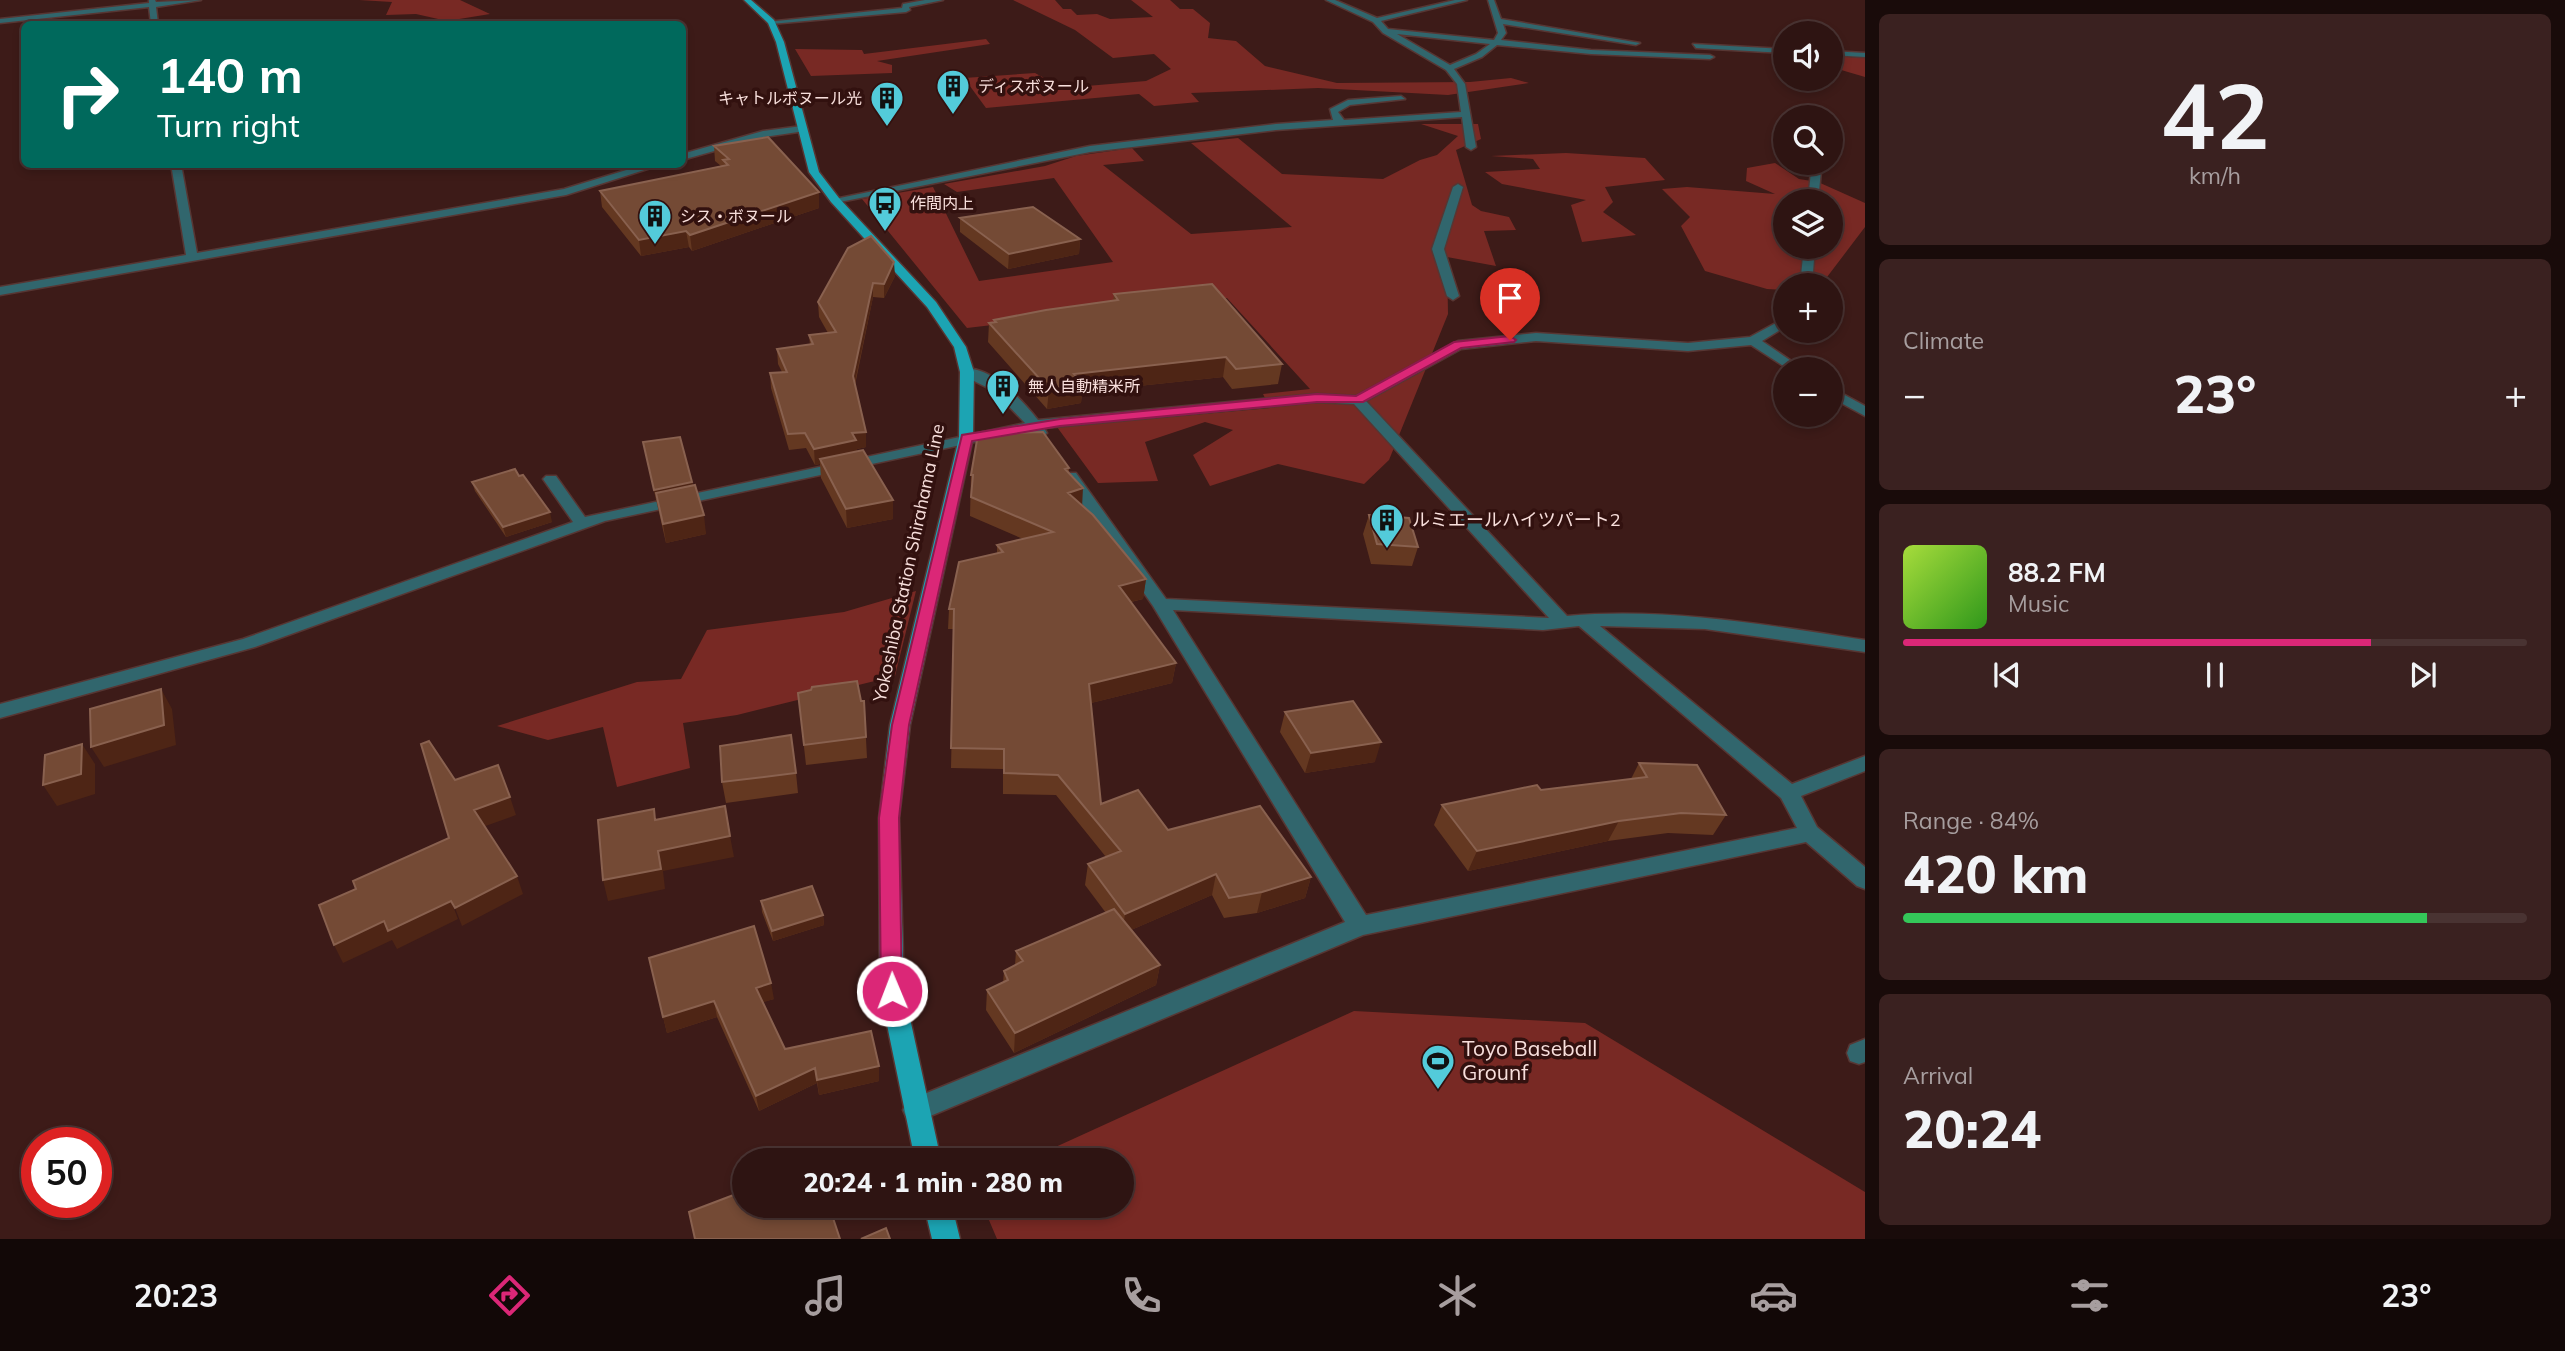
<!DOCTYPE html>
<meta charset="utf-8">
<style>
:root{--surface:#2e1412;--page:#3a2120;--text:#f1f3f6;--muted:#a79e9f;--line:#493332;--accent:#db2777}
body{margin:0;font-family:Mulish,"Noto Sans JP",sans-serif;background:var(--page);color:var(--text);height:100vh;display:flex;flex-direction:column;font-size:26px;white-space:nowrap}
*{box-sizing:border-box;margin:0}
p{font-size:23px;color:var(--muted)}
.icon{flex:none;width:38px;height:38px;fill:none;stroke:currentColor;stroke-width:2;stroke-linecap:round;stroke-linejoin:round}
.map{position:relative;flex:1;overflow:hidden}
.drawer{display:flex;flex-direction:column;gap:14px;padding:14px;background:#190b0a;width:700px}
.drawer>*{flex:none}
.banner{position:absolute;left:21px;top:21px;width:665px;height:147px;border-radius:10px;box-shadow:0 4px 10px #0003,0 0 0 2px var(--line);background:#00695c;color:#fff;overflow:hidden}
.tools{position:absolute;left:1773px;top:21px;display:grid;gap:14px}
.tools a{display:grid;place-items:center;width:70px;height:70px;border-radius:50%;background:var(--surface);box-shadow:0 4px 10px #0003,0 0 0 2px var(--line);font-size:35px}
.speed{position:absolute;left:21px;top:1127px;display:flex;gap:14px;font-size:35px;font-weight:700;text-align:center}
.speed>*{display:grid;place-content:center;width:91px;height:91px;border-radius:50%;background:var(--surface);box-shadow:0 4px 10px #0003,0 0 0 2px var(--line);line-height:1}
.speed .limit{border:10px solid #d22;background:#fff;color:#111}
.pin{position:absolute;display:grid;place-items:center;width:60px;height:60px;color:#fff;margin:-72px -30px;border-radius:50% 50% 50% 0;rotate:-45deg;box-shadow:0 0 7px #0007}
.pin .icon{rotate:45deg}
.me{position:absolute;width:77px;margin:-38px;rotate:359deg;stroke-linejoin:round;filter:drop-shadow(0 0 5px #0008)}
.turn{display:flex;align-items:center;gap:24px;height:147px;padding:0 21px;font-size:32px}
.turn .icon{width:91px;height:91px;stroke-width:2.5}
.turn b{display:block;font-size:49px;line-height:60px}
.big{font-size:52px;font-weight:800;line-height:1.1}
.drawer .tile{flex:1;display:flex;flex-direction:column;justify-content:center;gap:10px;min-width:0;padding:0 24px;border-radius:10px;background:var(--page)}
.drawer .dial{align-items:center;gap:0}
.dial b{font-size:91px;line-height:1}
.song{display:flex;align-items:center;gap:21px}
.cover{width:84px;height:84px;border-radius:10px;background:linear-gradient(135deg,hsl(80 70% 55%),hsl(110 70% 35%))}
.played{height:7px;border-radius:4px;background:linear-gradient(90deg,var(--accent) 75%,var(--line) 75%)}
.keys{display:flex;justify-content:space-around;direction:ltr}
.heat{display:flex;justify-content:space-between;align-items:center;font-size:38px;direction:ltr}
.charge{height:10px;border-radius:5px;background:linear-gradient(90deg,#34c759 84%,var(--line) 0)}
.trip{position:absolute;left:732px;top:1148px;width:402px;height:70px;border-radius:35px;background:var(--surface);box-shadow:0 4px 10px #0003,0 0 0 2px var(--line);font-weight:800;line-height:70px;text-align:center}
.dock{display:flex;height:112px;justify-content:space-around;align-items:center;background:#120807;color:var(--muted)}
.dock .icon{width:49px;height:49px}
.dock .current{color:var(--accent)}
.dock b{font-size:32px;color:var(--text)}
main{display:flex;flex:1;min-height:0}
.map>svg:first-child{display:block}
</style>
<main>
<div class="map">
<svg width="1865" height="1239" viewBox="0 0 1865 1239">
<rect width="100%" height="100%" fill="#3d1b18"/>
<path fill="#782924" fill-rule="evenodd" d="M359,0H460L490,14L447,21L416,14L386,15L392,2Z
M1013,0H1055L1063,9H1071L1077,15L1097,14L1110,19L1153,17L1131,0H1170L1180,9H1193L1210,23L1208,38L1236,41L1265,66L1337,83L1470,82L1511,78L1529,83L1448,95L1318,88L1191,93L1199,102L1154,106L1139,94L986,108L964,78L1035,73L1063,88L1146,81L1171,69L1154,54L1113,58L1075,30Z
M986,39L990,44L877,61L892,65V73L811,76L795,49L862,50L864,54Z
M1831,56L1865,58V77L1831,67Z
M1421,124H1478L1481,139L1456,150L1472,205L1481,211L1509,217L1516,230L1484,231L1496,266L1447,257L1448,314L1389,460L1364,484L1278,464L1210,486L1193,455L1233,430L1205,422L1145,442L1158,481L1098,483L1057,427L1270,408L1263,394L1310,389L1227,298L967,328L862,199L933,187L979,281L1113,262L1054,178L957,192L944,184L1045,166L1076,156L1132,148L1144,161L1103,165L1191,234L1292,227L1191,143L1238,138L1282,174L1383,179L1420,160L1437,155L1458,136Z
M1566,153L1645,158L1665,180L1605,187L1613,202L1603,212L1636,235L1582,242L1571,205L1586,200L1502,184L1485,172L1540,169L1533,159L1491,156Z
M1775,163L1799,179L1818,182L1865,203V227L1821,285H1785V290L1767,289L1705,271L1681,226L1690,217L1662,189L1687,187L1775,194L1746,181L1747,168ZM1785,201H1830V247H1785Z
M916,591L895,676L737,715L683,723L690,768L617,787L603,727L548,740L497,726L637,682L681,679L707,630L844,612Z
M1354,1011L1585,1023L1865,1192V1239H997L983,1206H1122V1160H1027Z"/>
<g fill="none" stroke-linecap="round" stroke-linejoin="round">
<defs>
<path id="minor" d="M149,0H155L156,2L201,0L156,7L158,24H151L149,7L0,23V19L149,3Z
M925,0H943L909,7L910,10L906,12L771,24L767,22L902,8L903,4Z
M1326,0H1335L1377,18L1455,0H1467L1381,21L1388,29L1494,40L1498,33L1488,0H1494L1501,19L1640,43L1636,45L1503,24L1506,33L1501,40L1591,50L1710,55L1714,57L1710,59L1591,54L1497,45L1482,57L1454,69L1465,84L1476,147L1471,150L1466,147L1462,117L1276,130L1090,152L835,203L830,200L1090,146L1276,124L1333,120L1330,109L1348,100L1401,96L1405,99L1350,105L1338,112L1344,120L1461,112L1457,84L1446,70L1383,33L1373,22ZM1397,34L1490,44L1476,54L1450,65Z
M1693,44L1785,49V53L1696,48Z
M1830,51L1865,53V57L1830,55Z
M802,126L807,129L805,131L764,137L682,160V154L763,131Z
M171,164H181L197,253L564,189L646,164H663L566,195L0,295V287L186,255Z
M1816,168L1821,171L1818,201H1808L1811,171Z
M1458,184L1463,187L1444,249L1459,296L1453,300L1447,296L1432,249L1453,187Z
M1804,247H1815L1812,285H1800Z
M1785,318V327L1762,341L1803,369H1788L1751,345L1688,351L1536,341L1461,349L1366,401L1567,616C1667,607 1767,625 1865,640V652L1705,629L1600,626L1792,784L1865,756V771L1801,796L1817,827L1865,867V889L1857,886L1806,842L1363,935L916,1122L907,1119L903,1110L907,1101L1345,922L1153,606L1063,476L1066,473H1076L1166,599L1549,618L1354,404L1316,402L1044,428L1047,433L1040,437L1031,430L605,521L255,647L0,718V704L243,639L573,522L543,479L546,476H556L585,517L1025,423L994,391L962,375V369C990,364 1023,401 1038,420L1316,394L1356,396L1458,341L1536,333L1688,343L1750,337ZM1173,610L1543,630L1579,626L1781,798L1797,828L1366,915Z
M1830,387L1865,406V416L1830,397Z
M1865,1039V1062L1859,1064L1850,1061L1847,1053L1850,1045Z"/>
<path id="major" d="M744,0H751L774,20L784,42L819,172L839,198L936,302L966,347L974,372L973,438L910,725L899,818L904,991L941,1160H915L880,991L879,818L890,725L959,438L960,372L954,347L927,307L831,202L809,172L776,42L768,23Z
M924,1206H952L960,1239H932Z"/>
</defs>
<use href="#minor" stroke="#573633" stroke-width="3"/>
<use href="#major" stroke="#573633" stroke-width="3"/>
<use href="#minor" fill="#31666d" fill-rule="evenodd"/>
<use href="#major" fill="#1ca4b3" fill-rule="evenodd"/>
</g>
<path fill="#643821" d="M714,146L819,208L692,251L689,247L641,256L602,207L600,191L721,166L715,161Z
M960,218L1080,239L1079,254L1008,269L960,232Z
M895,276L884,298L873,297L855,385L866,432V447L857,449V451L893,500V519L847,528L821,478L820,464L815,465L806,448L789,450L771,388L770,373L782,372L778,364L777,349L810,345L809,335L828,333L819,317L818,302Z
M1114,294L1282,364L1278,384L1232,389L1223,377L1082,392L1081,403L1047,409L988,342L989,323L994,322V320L1113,301Z
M645,452L692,482L706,534L666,543Z
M1069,468V474L1082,506L1146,579L1143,599L1131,602L1176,663L1172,683L1091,703L1101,804L1168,830L1311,877L1305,898L1257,913L1224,918L1212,895L1131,930L1160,965L1156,985L1014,1053L986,1010L987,990L1003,983L1004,971L1015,965L1016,951L1106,913L1085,885L1088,864L1106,857L1056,795L1003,794V769L951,768L954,629H948L949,609L997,554V545L1023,539L970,516L971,475Z
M519,476L552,522L506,537L475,491L472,482Z
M1369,515L1418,547L1412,566L1371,564L1363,534Z
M798,693L864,701L867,758L806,765Z
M1285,712L1375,762L1305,773L1280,732Z
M1639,763L1726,815L1713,835L1668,833L1608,841L1468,871L1434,825L1442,805L1541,790L1631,779Z
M796,773L798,793L726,803L722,782Z
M761,901L823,915L824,925L773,941L762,912Z
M649,958L774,999L762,1002L785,1049L879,1066V1081L819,1095L817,1083L759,1111L717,1017L667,1033Z"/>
<path fill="#4e2515" d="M819,192V208L692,251L690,235Z
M686,231L689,247L641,256L639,240Z
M1080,239L1079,254L1008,269L1009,254Z
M894,262L895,276L884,298V284Z
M873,283V297L853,391V376Z
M1226,357L1223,377L1082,392L1081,403L1047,409L1049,389L1074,374Z
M866,432V447L857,449V456L820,459V464L815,465L814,449L852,433Z
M692,482L694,491L656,499L654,490Z
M1083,488L1082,507L1068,493Z
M893,500V519L847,528L846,509Z
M550,512L552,522L506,537L503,527Z
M704,515L706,534L666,543L663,524Z
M1146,579L1143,599L1117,605L1119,586Z
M1176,663L1172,683L1087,704L1089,684Z
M161,689L172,709L176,745L104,767L91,747Z
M1381,742L1375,762L1305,773L1311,753Z
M82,744L95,764V794L57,806L43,785Z
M510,797L516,815L480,828L474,810Z
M1619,821L1608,841L1468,871L1477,851Z
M730,836L734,857L663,871L665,889L608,901L603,880L658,851Z
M1216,874L1212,895L1122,934L1125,914Z
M517,876L523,894L462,926L455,908Z
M1311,877L1305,898L1257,913L1262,892Z
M451,901L458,919L397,949L392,940L343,963L334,945L384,921Z
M823,915L824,925L773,941L772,931Z
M1160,965L1156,985L1014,1053L1015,1033Z
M771,983L774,999L758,1004L756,988Z
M714,1001L717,1017L667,1033L663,1017Z
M879,1066V1081L819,1095L817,1080Z
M815,1068L817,1083L759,1111L756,1096Z"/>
<path fill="#744a35" stroke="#89614f" stroke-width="2" d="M768,137L819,192L690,235L686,231L639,240L600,191L728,165L723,160L729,159L714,146Z
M1033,207L1080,239L1009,254L960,218Z
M871,236L894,262L884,284L873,283L853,376L866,432L852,433L856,440L814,449L805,433L788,434L770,373L787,372L777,349L813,344L809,335L836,332L818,302L848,248Z
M1212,284L1282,364L1236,369L1226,357L1074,374L1083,383L1049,389L989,323L996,322L994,320L1046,310L1118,300L1114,294Z
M1043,432L1069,468L1065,469L1083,488L1068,493L1093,515L1146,579L1119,586L1176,663L1089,684L1101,804L1138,790L1168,830L1260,806L1311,877L1262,892L1229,898L1216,874L1125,914L1088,864L1121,851L1058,775L1004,773V749L951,748L954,609H949L959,562L1003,552L997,545L1053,532L971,497L973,475H971L978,434Z
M680,437L692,482L654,490L643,442Z
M863,450L893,500L846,509L820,459Z
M515,469L519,476L523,475L550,512L503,527L472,482Z
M695,485L704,515L663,524L656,493Z
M1369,515L1409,518L1418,547L1377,544Z
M857,681L861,701H864L866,737L804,745L798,693L811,690L812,687Z
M161,689L164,725L91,747L90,709Z
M1353,701L1381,742L1311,753L1285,712Z
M791,735L796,773L722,782L720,746Z
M429,741L455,780L498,765L510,797L474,810L517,876L455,908L451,901L388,931L384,921L334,945L319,905L356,889L353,881L449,838L421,744Z
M82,744L81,774L43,785L45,755Z
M1639,763L1697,765L1726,815L1681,813L1619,821L1477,851L1442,805L1537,785L1541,790L1647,777Z
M725,806L730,836L658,851L661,869L603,880L598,820L654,809L655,820Z
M812,886L823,915L772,931L761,901Z
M1114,909L1160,965L1015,1033L987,990L1008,980L1004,971L1023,961L1016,951Z
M754,926L771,983L756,988L785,1049L871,1031L879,1066L817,1080L815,1068L756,1096L714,1001L663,1017L649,958Z
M744,1191V1206H829L840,1239H695L689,1212Z
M886,1228L890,1239H861Z"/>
<path fill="#db2777" stroke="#8e194d" stroke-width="2" d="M1510,336L1516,340L1514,342L1461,348L1363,402H1317L1060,426L972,441L909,725L899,818L902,991L899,998L892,1001L884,998L881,991L879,818L892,725L962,435L1060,419L1317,394L1356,396L1454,342Z"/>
<defs>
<symbol id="building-pin" viewBox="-11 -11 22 30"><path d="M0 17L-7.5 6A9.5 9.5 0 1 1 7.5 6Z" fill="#53cbda" stroke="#32110f"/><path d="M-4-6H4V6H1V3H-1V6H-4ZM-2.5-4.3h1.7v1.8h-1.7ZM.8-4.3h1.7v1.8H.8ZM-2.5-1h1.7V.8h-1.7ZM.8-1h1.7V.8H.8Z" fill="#111"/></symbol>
<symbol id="bus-pin" viewBox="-11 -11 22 30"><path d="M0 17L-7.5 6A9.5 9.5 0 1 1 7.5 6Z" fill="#53cbda" stroke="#32110f"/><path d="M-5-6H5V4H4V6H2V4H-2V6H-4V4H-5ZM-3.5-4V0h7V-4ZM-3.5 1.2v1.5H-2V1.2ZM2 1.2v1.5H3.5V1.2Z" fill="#111"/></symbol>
<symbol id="stadium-pin" viewBox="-11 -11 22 30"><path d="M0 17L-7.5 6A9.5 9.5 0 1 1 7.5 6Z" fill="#53cbda" stroke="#32110f"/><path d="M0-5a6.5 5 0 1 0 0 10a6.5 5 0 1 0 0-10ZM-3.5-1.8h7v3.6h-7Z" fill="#111"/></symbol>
</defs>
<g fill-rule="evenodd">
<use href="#building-pin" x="934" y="67" width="38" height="52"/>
<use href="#building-pin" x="868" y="79" width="38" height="52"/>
<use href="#bus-pin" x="866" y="184" width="38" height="52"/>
<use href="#building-pin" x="636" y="197" width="38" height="52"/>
<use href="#building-pin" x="984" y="367" width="38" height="52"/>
<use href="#building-pin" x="1368" y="501" width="38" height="52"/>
<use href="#stadium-pin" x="1419" y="1042" width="38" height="52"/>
</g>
<g text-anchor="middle" stroke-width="7" stroke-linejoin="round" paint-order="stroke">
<g font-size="16" fill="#f8dfdc" stroke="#32110f" text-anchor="start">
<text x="978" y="92">ディスボヌール</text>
<text x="862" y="104" text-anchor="end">キャトルボヌール光</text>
<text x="910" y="209">作間内上</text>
<text x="680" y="222">シス・ボヌール</text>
<text x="1028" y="392">無人自動精米所</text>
</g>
<g font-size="18" fill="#f8dfdc" stroke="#32110f" text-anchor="start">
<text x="1412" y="526">ルミエールハイツパート2</text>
</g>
<g font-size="18" fill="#f8dfdc" stroke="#32110f">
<text transform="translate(909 563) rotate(-78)" y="6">Yokoshiba Station Shirahama Line</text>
</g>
<g font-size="21" fill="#f8dfdc" stroke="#32110f" text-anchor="start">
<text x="1462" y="1056">Toyo Baseball<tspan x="1462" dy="24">Grounf</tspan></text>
</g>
</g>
</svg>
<div class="tools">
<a><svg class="icon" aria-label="sound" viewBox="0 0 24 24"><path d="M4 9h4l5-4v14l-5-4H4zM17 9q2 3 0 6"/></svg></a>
<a><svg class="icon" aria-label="search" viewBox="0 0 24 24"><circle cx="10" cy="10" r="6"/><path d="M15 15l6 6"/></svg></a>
<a><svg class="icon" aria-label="layers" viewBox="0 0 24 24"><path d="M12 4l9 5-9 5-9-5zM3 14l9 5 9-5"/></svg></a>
<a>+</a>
<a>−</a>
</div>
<div class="speed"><div class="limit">50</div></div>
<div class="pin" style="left:1510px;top:340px;background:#d93025"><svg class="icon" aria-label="arrive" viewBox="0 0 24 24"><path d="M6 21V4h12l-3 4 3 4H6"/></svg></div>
<svg class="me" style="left:892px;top:991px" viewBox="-20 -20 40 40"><circle r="17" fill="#db2777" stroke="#fff" stroke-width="3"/><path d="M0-11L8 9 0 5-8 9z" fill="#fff"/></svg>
<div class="trip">20:24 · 1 min · 280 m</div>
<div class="banner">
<div class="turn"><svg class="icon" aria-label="right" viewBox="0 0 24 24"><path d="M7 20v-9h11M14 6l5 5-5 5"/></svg><div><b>140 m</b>Turn right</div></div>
</div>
</div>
<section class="drawer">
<div class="tile dial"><b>42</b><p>km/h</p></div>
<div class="tile"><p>Climate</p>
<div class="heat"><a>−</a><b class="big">23°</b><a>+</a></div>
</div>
<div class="tile">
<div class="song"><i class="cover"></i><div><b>88.2 FM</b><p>Music</p></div></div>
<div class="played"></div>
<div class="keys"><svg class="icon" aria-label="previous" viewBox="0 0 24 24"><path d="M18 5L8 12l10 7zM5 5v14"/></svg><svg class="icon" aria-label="pause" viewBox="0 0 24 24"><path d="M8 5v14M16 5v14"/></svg><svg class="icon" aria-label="next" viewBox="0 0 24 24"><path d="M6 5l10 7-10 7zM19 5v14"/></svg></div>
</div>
<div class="tile"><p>Range · 84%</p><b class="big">420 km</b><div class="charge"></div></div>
<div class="tile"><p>Arrival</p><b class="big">20:24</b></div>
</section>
</main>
<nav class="dock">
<b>20:23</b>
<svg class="icon current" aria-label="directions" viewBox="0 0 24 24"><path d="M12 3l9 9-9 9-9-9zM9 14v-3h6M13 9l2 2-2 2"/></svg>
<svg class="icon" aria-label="music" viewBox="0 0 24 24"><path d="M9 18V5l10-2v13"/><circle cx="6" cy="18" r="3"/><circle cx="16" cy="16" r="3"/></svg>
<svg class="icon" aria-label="phone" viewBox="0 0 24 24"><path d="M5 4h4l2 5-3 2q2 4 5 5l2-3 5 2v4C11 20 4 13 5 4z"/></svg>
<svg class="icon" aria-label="climate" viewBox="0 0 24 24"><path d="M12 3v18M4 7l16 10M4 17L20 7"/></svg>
<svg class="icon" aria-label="car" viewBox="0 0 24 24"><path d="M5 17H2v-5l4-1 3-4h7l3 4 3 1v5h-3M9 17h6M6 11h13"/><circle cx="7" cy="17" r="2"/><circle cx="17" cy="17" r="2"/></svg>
<svg class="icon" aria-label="filters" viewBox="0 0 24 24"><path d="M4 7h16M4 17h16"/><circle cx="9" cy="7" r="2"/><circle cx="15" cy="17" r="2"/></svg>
<b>23°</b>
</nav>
